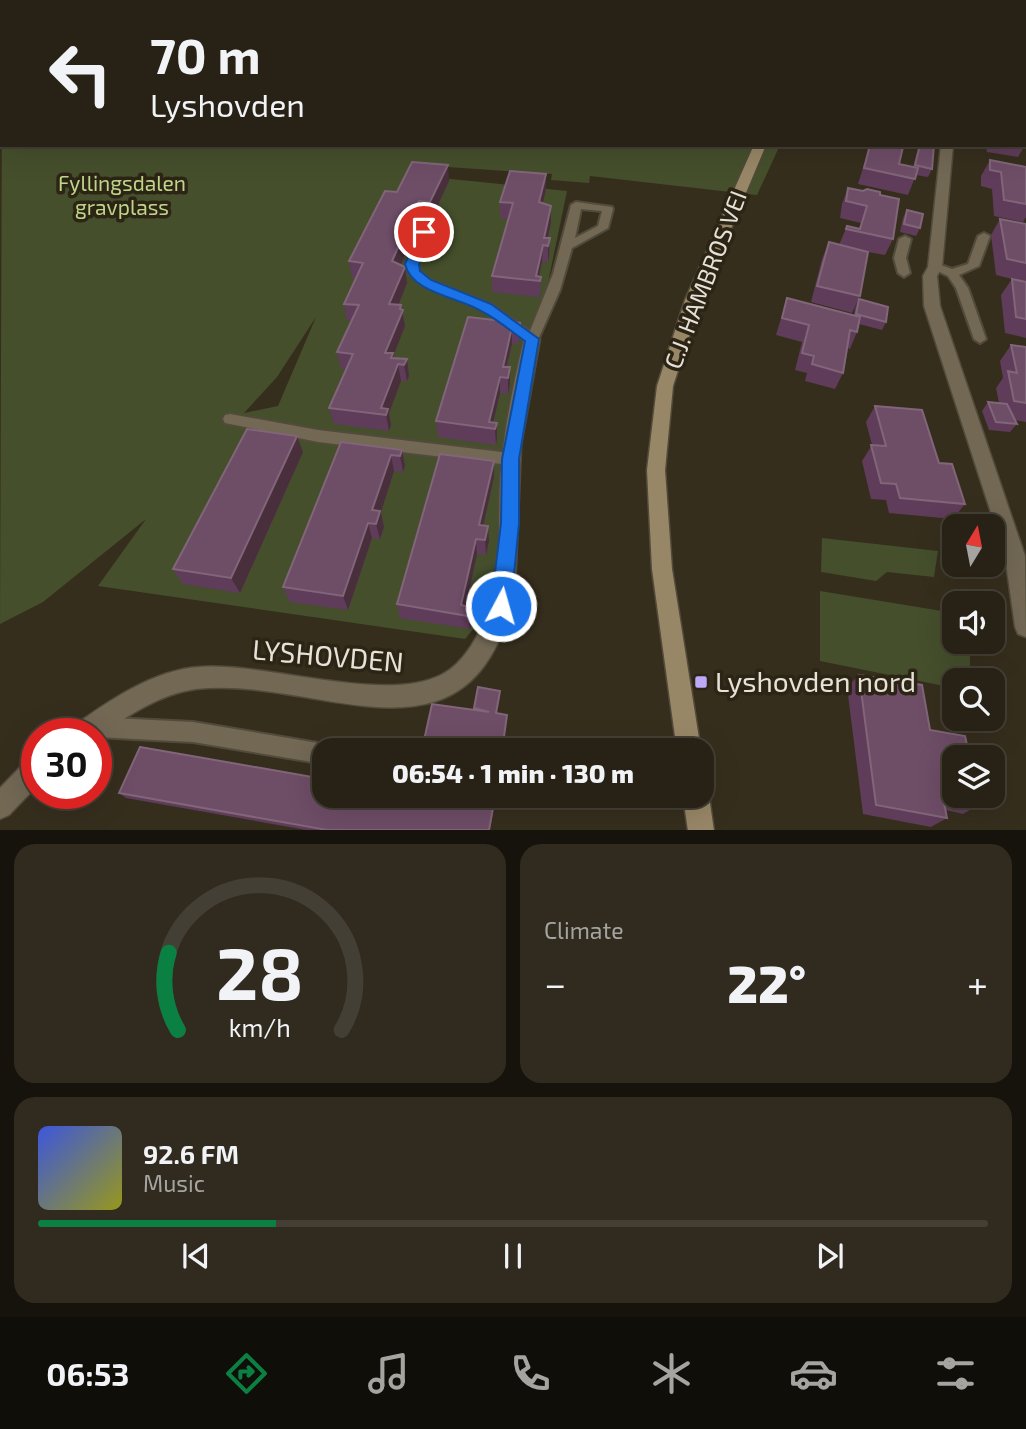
<!DOCTYPE html>
<meta charset="utf-8">
<style>
:root{--surface:#282216;--page:#302a1f;--text:#f1f3f6;--muted:#a5a4a1;--line:#443f35;--accent:#0b8043}
body{margin:0;font-family:"Exo 2",sans-serif;background:var(--page);color:var(--text);height:100vh;display:flex;flex-direction:column;font-size:26px;white-space:nowrap}
*{box-sizing:border-box;margin:0}
p{font-size:23px;color:var(--muted)}
.icon{flex:none;width:38px;height:38px;fill:none;stroke:currentColor;stroke-width:2;stroke-linecap:round;stroke-linejoin:round}
.map{position:relative;height:830px;overflow:hidden}
.drawer{display:flex;flex-direction:column;gap:14px;padding:14px;background:#16130c;flex:1}
.drawer>*{flex:none}
.guide{position:absolute;left:0px;top:0px;width:1027px;height:147px;box-shadow:0 7px 28px #0002,0 0 0 2px var(--line);background:#282216;color:var(--text);overflow:hidden}
.needle{width:46px;rotate:10deg}
.fabs{position:absolute;left:942px;top:514px;display:grid;gap:14px}
.fabs a{display:grid;place-items:center;width:63px;height:63px;border-radius:14px;background:var(--surface);box-shadow:0 7px 28px #0002,0 0 0 2px var(--line);font-size:35px}
.speed{position:absolute;left:21px;top:718px;display:flex;gap:14px;font-size:35px;font-weight:700;text-align:center}
.speed>*{display:grid;place-content:center;width:91px;height:91px;border-radius:50%;background:var(--surface);box-shadow:0 7px 28px #0002,0 0 0 2px var(--line);line-height:1}
.speed .limit{border:10px solid #d22;background:#fff;color:#111}
.pin{position:absolute;display:grid;place-items:center;width:60px;height:60px;color:#fff;margin:-30px;border:4px solid #fff;border-radius:50%;box-shadow:0 2px 7px #0007}
.me{position:absolute;width:77px;margin:-38px;rotate:6deg;stroke-linejoin:round;filter:drop-shadow(0 0 5px #0008)}
.turn{display:flex;align-items:center;gap:24px;height:147px;padding:0 35px;font-size:32px}
.turn .icon{width:91px;height:91px;stroke-width:2.5}
.turn b{display:block;font-size:49px;line-height:60px}
.big{font-size:52px;font-weight:800;line-height:1.1}
.drawer .card{flex:1;display:flex;flex-direction:column;justify-content:center;gap:10px;min-width:0;padding:0 24px;border-radius:21px;background:var(--page)}
.drawer .dial{align-items:center;gap:0}
.dial svg{height:182px;overflow:visible;fill:none;stroke:var(--line);stroke-width:7;stroke-linecap:round;text-anchor:middle}
.dial text{fill:var(--text);stroke:none}
.song{display:flex;align-items:center;gap:21px}
.cover{width:84px;height:84px;border-radius:10px;background:linear-gradient(135deg,hsl(230 70% 55%),hsl(60 70% 35%))}
.played{height:7px;border-radius:4px;background:linear-gradient(90deg,var(--accent) 25%,var(--line) 25%)}
.keys{display:flex;justify-content:space-around;direction:ltr}
.heat{display:flex;justify-content:space-between;align-items:center;font-size:38px;direction:ltr}
.drawer .tiles{flex:1;display:grid;gap:14px;grid-template-columns:1fr 1fr}
.card:last-child{grid-column:span 2}
.trip{position:absolute;left:312px;top:738px;width:402px;height:70px;border-radius:21px;background:var(--surface);box-shadow:0 7px 28px #0002,0 0 0 2px var(--line);font-weight:800;line-height:70px;text-align:center}
.dock{display:flex;height:112px;justify-content:space-around;align-items:center;background:#100e09;color:var(--muted)}
.dock .icon{width:49px;height:49px}
.dock .active{color:var(--accent)}
.dock b{font-size:32px;color:var(--text)}
.map>svg:first-child{display:block}
</style>
<div class="map">
<svg width="1026" height="831" viewBox="0 0 1026 831">
<rect width="100%" height="100%" fill="#362e1d"/>
<path fill="#454f2c" fill-rule="evenodd" d="M232,0H866L229,2Z
M2,93V145H780L757,195L590,176L589,183L551,180L552,174L418,165L412,175L567,191L539,326L520,455L485,615L465,639L98,586L146,519L43,602L0,624ZM316,317L278,406L244,413L277,377Z
M822,538L938,551L934,577L887,572L876,581L821,572Z
M820,591L954,613V642H970V681H954V688L820,661Z"/>
<g fill="none" stroke-linecap="round" stroke-linejoin="round">
<defs>
<path id="service" d="M576,202L612,207L613,209L608,228L572,248L560,290L537,342H527L483,310L423,286L410,275L406,264L419,232L424,229L428,230L429,232L418,264L419,271L431,280L491,304L530,331L553,274L571,205ZM581,209L602,211L598,226L575,238Z
M984,233L990,236L979,266L959,275L968,288L986,339L980,343L974,339L956,288L948,276L929,267L935,263L952,269L968,264L978,236Z
M905,236L911,239L906,258L910,273L904,277L898,273L894,258L899,239Z
M230,414L318,430L511,453L516,455L518,459L516,463L511,465L318,442L225,423L223,419L225,415Z
M93,717L193,722L324,744L331,747L332,751H324V764L193,742L96,737V733H86L83,727L86,720Z"/>
<path id="minor" d="M941,0H949L950,2H940Z
M941,145H953L942,267L937,276L940,306L1025,556L1026,637L1018,634L1015,627L1005,556L924,306L923,276L928,267Z
M532,334L540,339L521,445L515,590C473,785 322,675 196,689C159,694 126,717 96,738V733H71L75,725C110,700 154,670 199,667C268,662 383,704 441,675C465,663 481,632 489,608C503,568 498,522 500,481C503,433 513,386 524,339Z
M37,756V786L9,815L0,819V788L28,759Z"/>
<path id="tertiary" d="M764,0H772L773,2H764Z"/>
<path id="secondary" d="M201,0H210L200,2Z
M845,0H854L844,2Z
M0,81H2L0,88Z
M754,145H766L701,300L673,386L665,470L672,569L701,751H677L652,569L647,470L657,386L685,300Z
M702,786L709,796L714,831H688L683,796H702Z"/>
</defs>
<use href="#service" stroke="#524b3b" stroke-width="4"/>
<use href="#minor" stroke="#524b3b" stroke-width="3"/>
<use href="#tertiary" stroke="#524b3b" stroke-width="3"/>
<use href="#secondary" stroke="#524b3b" stroke-width="3"/>
<use href="#service" fill="#726854" fill-rule="evenodd"/>
<use href="#minor" fill="#726854" fill-rule="evenodd"/>
<use href="#tertiary" fill="#726854" fill-rule="evenodd"/>
<use href="#secondary" fill="#988767" fill-rule="evenodd"/>
</g>
<path fill="#5f3c5a" d="M626,0H645V2H627Z
M995,0H1019V2H995Z
M870,145H906L905,148H903L899,164L913,167L919,145H934L932,169L928,177L916,175L908,195L858,184Z
M986,145H1025L1018,157L987,152Z
M990,160L1026,167V217L1023,222L994,216L992,189L981,186V176Z
M546,174V190L542,203L551,223L547,238H550L549,255L548,262H542L539,276L541,277L540,297L492,292V276L508,219L500,218V202Z
M449,181L432,218L421,217L400,265L407,283L398,305H401L405,326L393,357V358L407,359L409,376L407,381H401L389,413L391,425L389,431L334,424L329,408L346,369H341L337,352L351,321L347,320L344,304L356,278H352L349,261L397,192Z
M848,188L880,195L893,239L885,255L868,252L860,296L852,313L811,302L822,259L829,242L839,245L847,226L859,229L861,223L840,218L842,204Z
M907,210L920,228L916,236L900,232L903,218Z
M1000,219L1026,224V338L1005,333L1001,295L1012,279L996,275L991,235Z
M787,298L854,315L855,308L859,299L886,322L882,330L859,324L857,332L850,349L847,348L843,373L835,389L805,381L807,373L795,370L802,342L776,335Z
M468,317L520,323L519,344H512L507,367L510,384L508,394L500,393L493,422L497,423V439L496,445L438,437L436,421Z
M1011,345L1026,347V422L1015,420L1017,424L1010,432L989,430L982,411L988,402L999,403L996,388L1003,378L1000,361Z
M875,406L939,463L965,504L953,519L889,513L886,500L871,499L862,461L872,445L866,422Z
M341,442L402,450L405,466L403,472L394,471L381,512L384,527L380,539L372,538L348,610L290,602L283,587Z
M303,452L240,593L183,584L173,569Z
M494,461V477L483,525L489,541L486,555L477,554L466,606L470,607L472,621L470,629L400,618L397,604Z
M859,675L930,730L980,804L963,814L946,810L947,818L931,827L863,814L847,687Z
M500,691V697L497,714L507,715L503,751H425L423,745Z
M119,793L493,813L490,830H306L126,798Z"/>
<path fill="#492f3c" d="M76,0H124V2H77Z
M0,15H2V50L0,51Z
M448,165L449,181L432,218L430,202Z
M546,174V190L539,218V202Z
M419,201L421,217L395,278L392,261Z
M551,206V223L546,245L544,238Z
M550,238L549,255L548,262V246Z
M543,245L542,262L538,281L536,276Z
M405,267L407,283L392,321L389,304Z
M401,305L405,326L393,357L395,370L385,353Z
M512,327V344L504,377L503,367Z
M407,359L409,376L407,381L404,365Z
M398,364L401,381L389,413L391,425L389,431L386,415L381,408Z
M510,367V384L508,394V378Z
M500,377V393L492,428L489,422Z
M497,423V439L496,445L495,429Z
M297,436L303,452L240,593L231,578Z
M402,450L405,466L403,472L400,456Z
M391,455L394,471L381,512L384,527L380,539L372,510Z
M494,461V477L480,540L479,525Z
M368,523L372,538L348,610L343,596Z
M488,526L489,541L486,555L485,540Z
M476,539L477,554L464,615L461,605Z
M470,607L472,621L470,629L468,616Z
M500,691V697L496,719V713Z"/>
<path fill="#6e4d67" stroke="#816579" stroke-width="2" d="M0,0H48L49,2H2V15H0Z
M888,0H931V2H891Z
M870,145H894L903,147L899,164L918,168L915,179L864,168Z
M920,145H934L932,169L915,165Z
M990,160L1026,167V204L1004,200L1001,172L990,170Z
M412,162L448,165L430,202L419,201L392,261L405,267L389,304L401,305L400,309L403,310L385,353H393L391,358L407,359L404,365L398,364L381,408L388,409L386,415L329,408L353,354L337,352L359,305L344,304L363,263L349,261L385,191L397,192Z
M510,171L546,174L539,202L551,206L544,238H550L548,246L543,245L536,276L541,277L540,281L492,276L513,203L500,202Z
M848,188L863,191L867,189L880,192V195L899,199L893,239L846,229L847,226L860,229L867,206L846,201Z
M907,210L923,214L920,228L904,224Z
M1000,219L1026,224V263L1007,259Z
M829,242L868,252L860,296L817,286Z
M1012,279L1026,282V319L1016,317Z
M787,298L860,317L857,332L850,330L843,373L812,364L814,356L802,353L809,325L782,318Z
M859,299L888,307L886,322L856,314Z
M468,317L520,323V328L512,327L503,367H510L508,378L500,377L489,422L497,423L495,429L436,421Z
M1011,345L1026,347V403L1014,401L1008,371L1017,373Z
M988,402L1007,404L1017,424L996,422Z
M875,406L922,410L939,463L952,464L965,504L900,498L896,484L881,483L871,445L886,446Z
M247,429L297,436L231,578L173,569Z
M341,442L402,450L400,456L391,455L372,510L380,511L376,524L368,523L343,596L283,587Z
M440,454L494,461L479,525L488,526L485,540L476,539L461,605L470,607L468,616L397,604Z
M859,675L922,685L930,730L965,736L970,758H954V796H978L980,804L943,798L947,818L876,805Z
M478,687L500,691L496,713L507,715L502,751H456L423,745L432,704L489,712L474,708Z
M140,747L324,779V796H426L493,808L489,830H327L119,793Z"/>
<path fill="#1a73e8" stroke="#114b97" stroke-width="2" d="M420,230L430,232L419,264L420,271L431,280L491,304L539,339L519,459V523L511,606L508,612L501,615L494,612L491,606L501,523L502,459L525,341C511,331 498,320 483,312C460,297 412,294 405,264Z"/>
<rect fill="#bcaaf6" stroke="#2c2414" stroke-width="2.5" x="694" y="675" width="14" height="14" rx="3.5"/>
<g text-anchor="middle" stroke-width="7" stroke-linejoin="round" paint-order="stroke">
<g font-size="21" fill="#bfd689" stroke="#2c2414">
<text x="122" y="191">Fyllingsdalen<tspan x="122" dy="24">gravplass</tspan></text>
</g>
<g font-size="24" fill="#e7e2d8" stroke="#2c2414">
<text transform="translate(706 280) rotate(-69)" y="8">C.J. HAMBROS VEI</text>
</g>
<g font-size="28" fill="#e7e2d8" stroke="#2c2414">
<text transform="translate(328 656) rotate(5)" y="10">LYSHOVDEN</text>
</g>
<g font-size="28" fill="#e7e2d8" stroke="#2c2414" text-anchor="start">
<text x="715" y="692">Lyshovden nord</text>
</g>
</g>
</svg>
<div class="fabs">
<a><svg class="needle" viewBox="-14 -14 28 28"><path d="M0-13l5 13h-10z" fill="#e53935"/><path d="M0 13l5-13h-10z" fill="#a5a4a1"/></svg></a>
<a><svg class="icon" aria-label="sound" viewBox="0 0 24 24"><path d="M4 9h4l5-4v14l-5-4H4zM17 9q2 3 0 6"/></svg></a>
<a><svg class="icon" aria-label="search" viewBox="0 0 24 24"><circle cx="10" cy="10" r="6"/><path d="M15 15l6 6"/></svg></a>
<a><svg class="icon" aria-label="layers" viewBox="0 0 24 24"><path d="M12 4l9 5-9 5-9-5zM3 14l9 5 9-5"/></svg></a>
</div>
<div class="speed"><div class="limit">30</div></div>
<div class="pin" style="left:424px;top:232px;background:#d93025"><svg class="icon" aria-label="arrive" viewBox="0 0 24 24"><path d="M6 21V4h12l-3 4 3 4H6"/></svg></div>
<svg class="me" style="left:501px;top:606px" viewBox="-20 -20 40 40"><circle r="17" fill="#1a73e8" stroke="#fff" stroke-width="3"/><path d="M0-11L8 9 0 5-8 9z" fill="#fff"/></svg>
<div class="trip">06:54 · 1 min · 130 m</div>
<div class="guide">
<div class="turn"><svg class="icon" aria-label="left" viewBox="0 0 24 24"><path d="M17 20v-9H6M10 6l-5 5 5 5"/></svg><div><b>70 m</b>Lyshovden</div></div>
</div>
</div>
<section class="drawer">
<div class="tiles">
<div class="card dial"><svg viewBox="0 0 100 80">
<path d="M14 69A42 42 0 1 1 86 69"/>
<path d="M14 69A42 42 0 0 1 10 35" stroke="#0b8043"/>
<text x="50" y="56" font-size="32" font-weight="700">28</text>
<text x="50" y="72" font-size="11">km/h</text>
</svg></div>
<div class="card"><p>Climate</p>
<div class="heat"><a>−</a><b class="big">22°</b><a>+</a></div>
</div>
<div class="card">
<div class="song"><i class="cover"></i><div><b>92.6 FM</b><p>Music</p></div></div>
<div class="played"></div>
<div class="keys"><svg class="icon" aria-label="previous" viewBox="0 0 24 24"><path d="M18 5L8 12l10 7zM5 5v14"/></svg><svg class="icon" aria-label="pause" viewBox="0 0 24 24"><path d="M8 5v14M16 5v14"/></svg><svg class="icon" aria-label="next" viewBox="0 0 24 24"><path d="M6 5l10 7-10 7zM19 5v14"/></svg></div>
</div>
</div>
</section>
<nav class="dock">
<b>06:53</b>
<svg class="icon active" aria-label="directions" viewBox="0 0 24 24"><path d="M12 3l9 9-9 9-9-9zM9 14v-3h6M13 9l2 2-2 2"/></svg>
<svg class="icon" aria-label="music" viewBox="0 0 24 24"><path d="M9 18V5l10-2v13"/><circle cx="6" cy="18" r="3"/><circle cx="16" cy="16" r="3"/></svg>
<svg class="icon" aria-label="phone" viewBox="0 0 24 24"><path d="M5 4h4l2 5-3 2q2 4 5 5l2-3 5 2v4C11 20 4 13 5 4z"/></svg>
<svg class="icon" aria-label="climate" viewBox="0 0 24 24"><path d="M12 3v18M4 7l16 10M4 17L20 7"/></svg>
<svg class="icon" aria-label="car" viewBox="0 0 24 24"><path d="M5 17H2v-5l4-1 3-4h7l3 4 3 1v5h-3M9 17h6M6 11h13"/><circle cx="7" cy="17" r="2"/><circle cx="17" cy="17" r="2"/></svg>
<svg class="icon" aria-label="filters" viewBox="0 0 24 24"><path d="M4 7h16M4 17h16"/><circle cx="9" cy="7" r="2"/><circle cx="15" cy="17" r="2"/></svg>
</nav>
